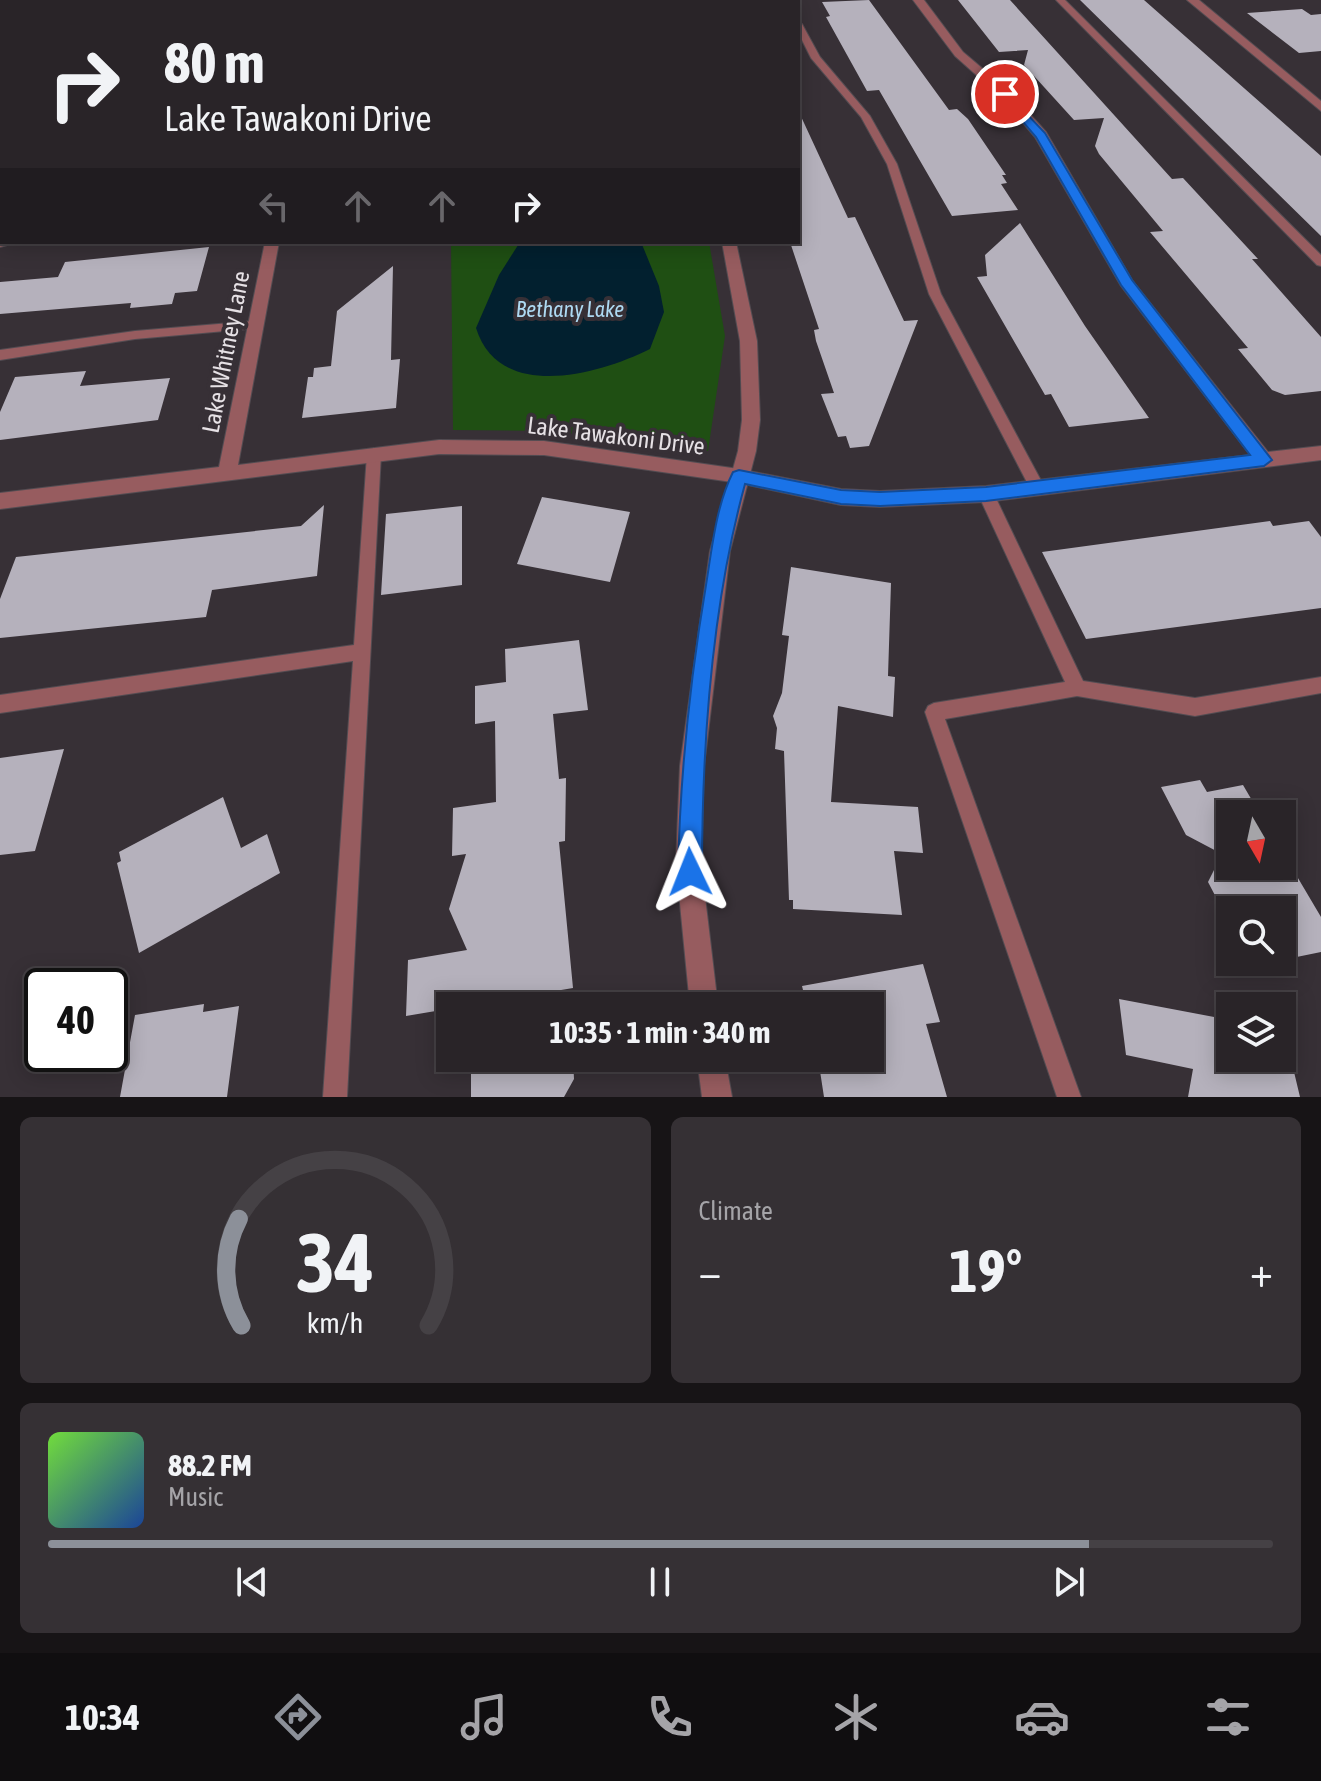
<!DOCTYPE html>
<meta charset="utf-8">
<style>
:root{--surface:#292428;--page:#353034;--text:#f1f3f6;--muted:#a5a4a8;--line:#454145;--accent:#8c9099}
body{margin:0;font-family:"Asap Condensed",sans-serif;background:var(--page);color:var(--text);height:100vh;display:flex;flex-direction:column;font-size:30px;white-space:nowrap}
*{box-sizing:border-box;margin:0}
p{font-size:26px;color:var(--muted)}
.icon{flex:none;width:44px;height:44px;fill:none;stroke:currentColor;stroke-width:2;stroke-linecap:round;stroke-linejoin:round}
.map{position:relative;height:1097px;overflow:hidden}
.side{display:flex;flex-direction:column;gap:20px;padding:20px;background:#171416;flex:1}
.side>*{flex:none}
.top-card{position:absolute;left:0px;top:0px;width:800px;height:244px;box-shadow:0 4px 20px #0003,0 0 0 2px var(--line);background:#292428;color:var(--text);overflow:hidden}
.needle{width:52px;rotate:171deg}
.fabs{position:absolute;left:1216px;top:800px;display:grid;gap:16px}
.fabs a{display:grid;place-items:center;width:80px;height:80px;border-radius:0px;background:var(--surface);box-shadow:0 4px 20px #0003,0 0 0 2px var(--line);font-size:40px}
.speed{position:absolute;left:24px;top:968px;display:flex;gap:16px;font-size:40px;font-weight:700;text-align:center}
.speed>*{display:grid;place-content:center;width:104px;height:104px;border-radius:50%;background:var(--surface);box-shadow:0 4px 20px #0003,0 0 0 2px var(--line);line-height:1}
.speed .limit{border:4px solid #111;border-radius:12px;background:#fff;color:#111}
.pin{position:absolute;display:grid;place-items:center;width:68px;height:68px;color:#fff;margin:-34px;border:4px solid #fff;border-radius:50%;box-shadow:0 2px 8px #0007}
.me{position:absolute;width:88px;margin:-44px;rotate:358deg;stroke-linejoin:round;filter:drop-shadow(0 0 6px #0008)}
.turn{display:flex;align-items:center;gap:28px;height:168px;padding:0 32px;font-size:36px}
.turn .icon{width:104px;height:104px;stroke-width:2.5}
.turn b{display:block;font-size:56px;line-height:68px}
.lanes{display:flex;align-items:center;height:76px;padding:0 32px;background:#0003;justify-content:center;gap:40px;direction:ltr}
.lanes .off{opacity:.35}
.big{font-size:60px;font-weight:700;line-height:1.1}
.side .card{flex:1;display:flex;flex-direction:column;justify-content:center;gap:12px;min-width:0;padding:0 28px;border-radius:12px;background:var(--page)}
.side .dial{align-items:center;gap:0}
.dial svg{height:208px;overflow:visible;fill:none;stroke:var(--line);stroke-width:7;stroke-linecap:round;text-anchor:middle}
.dial text{fill:var(--text);stroke:none}
.song{display:flex;align-items:center;gap:24px}
.cover{width:96px;height:96px;border-radius:12px;background:linear-gradient(135deg,hsl(100 70% 55%),hsl(220 70% 35%))}
.played{height:8px;border-radius:4px;background:linear-gradient(90deg,var(--accent) 85%,var(--line) 85%)}
.keys{display:flex;justify-content:space-around;direction:ltr}
.heat{display:flex;justify-content:space-between;align-items:center;font-size:44px;direction:ltr}
.side .tiles{flex:1;display:grid;gap:20px;grid-template-columns:1fr 1fr}
.card:last-child{grid-column:span 2}
.trip{position:absolute;left:436px;top:992px;width:448px;height:80px;border-radius:0px;background:var(--surface);box-shadow:0 4px 20px #0003,0 0 0 2px var(--line);font-weight:700;line-height:80px;text-align:center}
.tabs{display:flex;height:128px;justify-content:space-around;align-items:center;background:#100e10;color:var(--muted)}
.tabs .icon{width:56px;height:56px}
.tabs .active{color:var(--accent)}
.tabs b{font-size:36px;color:var(--text)}
.map>svg:first-child{display:block}
</style>
<div class="map">
<svg width="1321" height="1097" viewBox="0 0 1321 1097">
<rect width="100%" height="100%" fill="#373036"/>
<path fill="#443843" d="M0,0H449V2H2L0,135Z"/>
<path fill="#1f4f13" d="M451,242H709L725,336L708,451L553,431L453,430Z"/>
<path fill="#02202f" d="M520,242H641L659,286L664,312L650,349C598,375 499,402 476,328L499,275Z"/>
<g fill="none" stroke-linecap="round" stroke-linejoin="round">
<path fill="#02202f" fill-rule="evenodd" d="M448,0H454V2H448Z
M0,119H2V123H0Z"/>
</g>
<path fill="#b5b1bc" d="M869,0L949,110L957,109L968,119L1006,175H1002L1007,183L1001,184L1018,210L952,216L879,90L867,91L826,17L830,16L822,2Z
M958,0H1010L1172,179L1183,178L1258,259H1252L1321,337V391L1285,395L1272,390L1238,349L1248,348L1150,232L1163,231L1099,154L1095,146L1104,118L1074,120L1024,65L1028,50L999,52Z
M1080,0H1144L1321,156V236Z
M1302,9L1311,15L1321,14V51L1299,53L1247,13Z
M798,110L848,218L855,217L904,321L918,320L869,446L850,448L846,436L838,437L821,394L834,393L816,341L814,330L819,329L790,242H798Z
M1020,223L1085,326L1149,418L1069,427L1051,394L1045,395L977,277L987,276L985,255Z
M209,247L197,291L175,293L172,304L130,308L131,303L0,314V282L58,277L65,262Z
M393,266L391,360L400,359L396,408L302,418L308,377H313L314,368L331,366L337,311Z
M86,371L80,386L170,378L158,420L0,440V412L15,377Z
M542,497L630,512L610,582L517,564Z
M324,505L317,576L212,590L206,617L0,638V599L16,557L301,526Z
M462,506V585L381,595L386,514Z
M1270,521L1273,526L1309,521L1321,537V608L1086,639L1042,552Z
M791,567L891,583L888,676L895,677L893,717L838,706L831,802L918,807L923,853L894,851L902,915L793,909V900H789L784,751L775,749L777,728L773,716L782,693L789,636L782,635Z
M579,640L588,710L553,714L559,779L566,778L565,841L559,842L573,988L406,1016L408,960L467,950L449,909L466,854L452,856L453,808L496,802L495,721L475,724V686L506,682L505,649Z
M64,749L35,851L0,855V758Z
M1200,780L1207,792L1243,785L1260,814H1230V866H1282V851L1321,917V952L1282,960V910H1230V924L1208,882L1222,854L1186,835L1161,787Z
M223,797L241,848L267,834L280,873L139,953L117,863L121,861L119,852Z
M923,964L940,1022L926,1024L947,1097H824L818,1058H870V1006H807L802,986Z
M1119,999L1230,1020V1058H1282L1284,1030L1300,1097H1188L1193,1069L1126,1055Z
M204,1004L203,1012L239,1006L227,1097H120L135,1015Z
M535,1058H573L574,1079L564,1097H471V1069Z"/>
<g fill="none" stroke-linecap="round" stroke-linejoin="round">
<defs>
<path id="service" d="M263,0H271V2H263Z
M289,0H297V2H289Z
M372,0H380V2H372Z
M781,0H789L790,2H782Z
M1056,0H1065L1321,255V266L1317,265Z
M798,21L802,24L820,57L870,116L897,164L941,294L1045,488L1042,492H1032L929,294L887,164L861,117L811,58L798,32Z
M2,24V32L0,33V25Z
M2,95V101L0,102V96Z
M0,140H2V146H0Z
M254,321L260,325L259,328L135,339L0,360V350L135,331Z
M374,448L381,454L347,1097H323L353,661L0,713V695L354,645L367,454Z
M986,488L994,494L1083,681L1195,698L1321,677V693L1195,716L1077,696L945,719L1081,1097H1057L925,712L928,706L934,703L1065,682L978,494Z"/>
<path id="minor" d="M913,0H924L963,52L1009,91L1046,132L1132,280L1268,452L1321,446V460L986,502L880,507L841,505L739,483L544,455L439,454L0,509V493L219,467L265,242H279L238,465L439,440L544,441L739,469L841,489L880,491L986,486L1250,455L1121,286L1035,137L1001,97L955,56Z
M1187,0H1199L1321,101V111Z
M0,237L2,242H9L7,245L0,247Z"/>
<path id="tertiary" d="M646,0H656L657,2H647Z
M722,242H736L757,341L760,420L756,451L730,551L704,766L701,863L718,1006H690L676,863L680,766L710,551L738,451L742,420L740,341Z
M697,1058H725L732,1097H702Z"/>
</defs>
<use href="#service" stroke="#534c52" stroke-width="2"/>
<use href="#minor" stroke="#534c52" stroke-width="2"/>
<use href="#tertiary" stroke="#534c52" stroke-width="2"/>
<use href="#service" fill="#975c5f" fill-rule="evenodd"/>
<use href="#minor" fill="#975c5f" fill-rule="evenodd"/>
<use href="#tertiary" fill="#975c5f" fill-rule="evenodd"/>
</g>
<path fill="#1a73e8" stroke="#114b97" stroke-width="2" d="M1005,91L1045,133L1132,280L1272,460L1264,466L986,501L880,506L841,504L745,484C711,608 702,744 702,872L698,880L690,883L682,880L678,872C680,775 690,680 706,585C712,548 716,506 733,472L739,470L841,490L880,492L986,487L1250,455L1121,285L1036,137L999,94Z"/>
<g text-anchor="middle" stroke-width="8" stroke-linejoin="round" paint-order="stroke">
<g font-size="22" font-style="italic" fill="#aed9f2" stroke="#373036">
<text x="570" y="317">Bethany Lake</text>
</g>
<g font-size="24" fill="#e6e1e5" stroke="#373036">
<text transform="translate(226 352) rotate(-79)" y="8">Lake Whitney Lane</text>
<text transform="translate(616 436) rotate(7)" y="8">Lake Tawakoni Drive</text>
</g>
</g>
</svg>
<div class="fabs">
<a><svg class="needle" viewBox="-14 -14 28 28"><path d="M0-13l5 13h-10z" fill="#e53935"/><path d="M0 13l5-13h-10z" fill="#a5a4a8"/></svg></a>
<a><svg class="icon" aria-label="search" viewBox="0 0 24 24"><circle cx="10" cy="10" r="6"/><path d="M15 15l6 6"/></svg></a>
<a><svg class="icon" aria-label="layers" viewBox="0 0 24 24"><path d="M12 4l9 5-9 5-9-5zM3 14l9 5 9-5"/></svg></a>
</div>
<div class="speed"><div class="limit">40</div></div>
<div class="pin" style="left:1005px;top:94px;background:#d93025"><svg class="icon" aria-label="arrive" viewBox="0 0 24 24"><path d="M6 21V4h12l-3 4 3 4H6"/></svg></div>
<svg class="me" style="left:690px;top:872px" viewBox="-20 -20 40 40"><path d="M0-17L14 15 0 8-14 15z" fill="#1a73e8" stroke="#fff" stroke-width="4"/></svg>
<div class="trip">10:35 · 1 min · 340 m</div>
<div class="top-card">
<div class="turn"><svg class="icon" aria-label="right" viewBox="0 0 24 24"><path d="M7 20v-9h11M14 6l5 5-5 5"/></svg><div><b>80 m</b>Lake Tawakoni Drive</div></div>
<div class="lanes"><svg class="icon off" aria-label="left" viewBox="0 0 24 24"><path d="M17 20v-9H6M10 6l-5 5 5 5"/></svg><svg class="icon off" aria-label="ahead" viewBox="0 0 24 24"><path d="M12 20V5M6 11l6-6 6 6"/></svg><svg class="icon off" aria-label="ahead" viewBox="0 0 24 24"><path d="M12 20V5M6 11l6-6 6 6"/></svg><svg class="icon" aria-label="right" viewBox="0 0 24 24"><path d="M7 20v-9h11M14 6l5 5-5 5"/></svg></div>
</div>
</div>
<section class="side">
<div class="tiles">
<div class="card dial"><svg viewBox="0 0 100 80">
<path d="M14 69A42 42 0 1 1 86 69"/>
<path d="M14 69A42 42 0 0 1 13 28" stroke="#8c9099"/>
<text x="50" y="56" font-size="32" font-weight="700">34</text>
<text x="50" y="72" font-size="11">km/h</text>
</svg></div>
<div class="card"><p>Climate</p>
<div class="heat"><a>−</a><b class="big">19°</b><a>+</a></div>
</div>
<div class="card">
<div class="song"><i class="cover"></i><div><b>88.2 FM</b><p>Music</p></div></div>
<div class="played"></div>
<div class="keys"><svg class="icon" aria-label="previous" viewBox="0 0 24 24"><path d="M18 5L8 12l10 7zM5 5v14"/></svg><svg class="icon" aria-label="pause" viewBox="0 0 24 24"><path d="M8 5v14M16 5v14"/></svg><svg class="icon" aria-label="next" viewBox="0 0 24 24"><path d="M6 5l10 7-10 7zM19 5v14"/></svg></div>
</div>
</div>
</section>
<nav class="tabs">
<b>10:34</b>
<svg class="icon active" aria-label="directions" viewBox="0 0 24 24"><path d="M12 3l9 9-9 9-9-9zM9 14v-3h6M13 9l2 2-2 2"/></svg>
<svg class="icon" aria-label="music" viewBox="0 0 24 24"><path d="M9 18V5l10-2v13"/><circle cx="6" cy="18" r="3"/><circle cx="16" cy="16" r="3"/></svg>
<svg class="icon" aria-label="phone" viewBox="0 0 24 24"><path d="M5 4h4l2 5-3 2q2 4 5 5l2-3 5 2v4C11 20 4 13 5 4z"/></svg>
<svg class="icon" aria-label="climate" viewBox="0 0 24 24"><path d="M12 3v18M4 7l16 10M4 17L20 7"/></svg>
<svg class="icon" aria-label="car" viewBox="0 0 24 24"><path d="M5 17H2v-5l4-1 3-4h7l3 4 3 1v5h-3M9 17h6M6 11h13"/><circle cx="7" cy="17" r="2"/><circle cx="17" cy="17" r="2"/></svg>
<svg class="icon" aria-label="filters" viewBox="0 0 24 24"><path d="M4 7h16M4 17h16"/><circle cx="9" cy="7" r="2"/><circle cx="15" cy="17" r="2"/></svg>
</nav>
